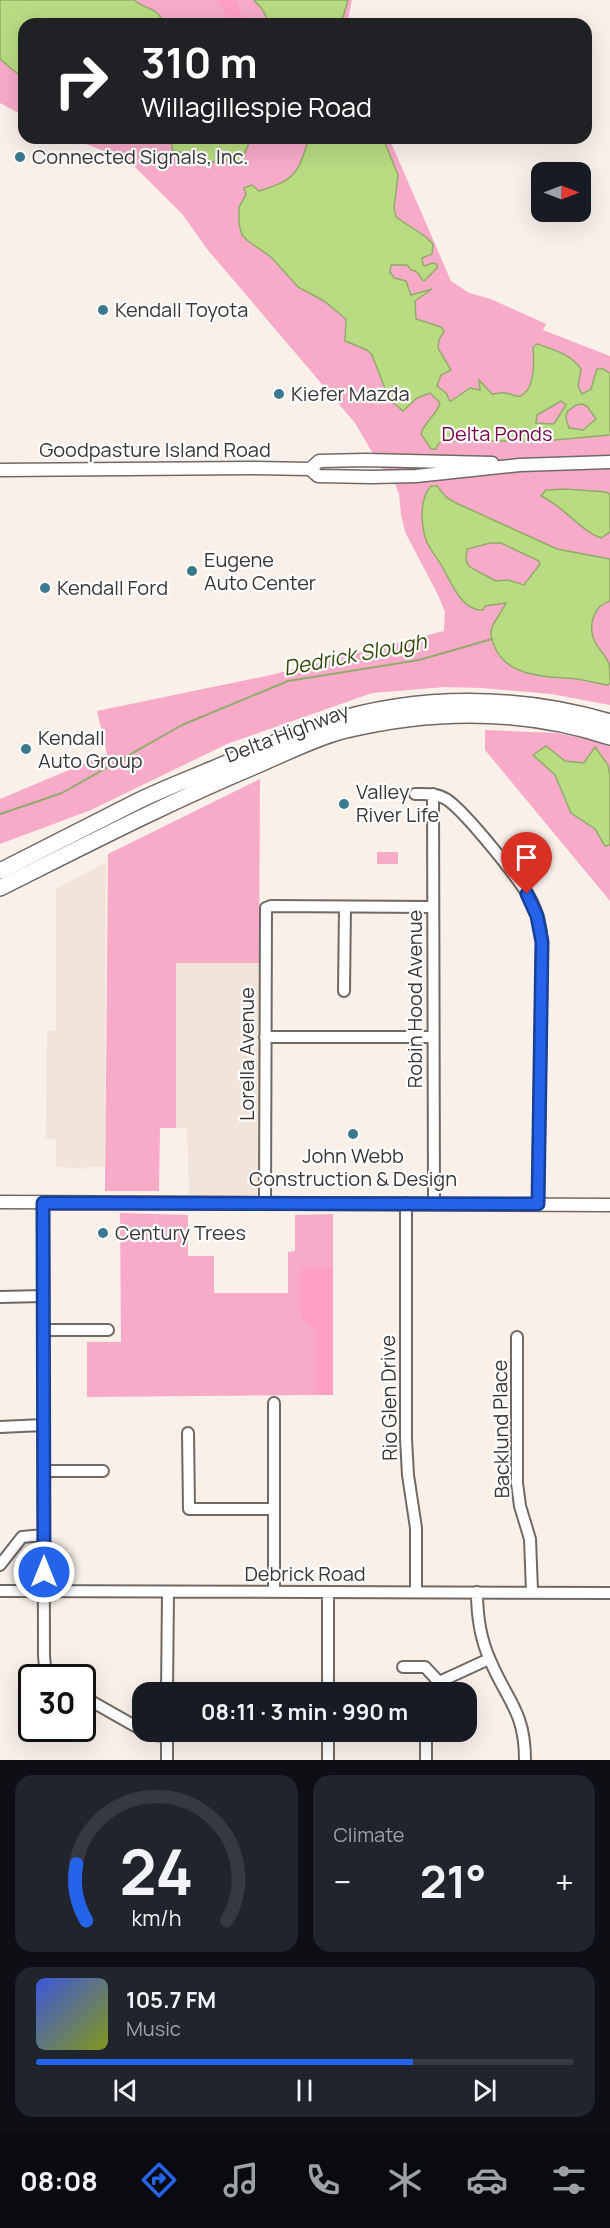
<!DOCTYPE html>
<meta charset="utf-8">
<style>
:root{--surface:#171b24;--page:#20242c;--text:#f1f3f6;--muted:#9ea1a6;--line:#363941;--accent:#2563eb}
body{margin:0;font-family:Manrope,sans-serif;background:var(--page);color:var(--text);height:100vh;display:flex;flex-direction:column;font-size:22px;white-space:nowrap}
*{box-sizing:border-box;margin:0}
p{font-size:20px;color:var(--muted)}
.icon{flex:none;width:33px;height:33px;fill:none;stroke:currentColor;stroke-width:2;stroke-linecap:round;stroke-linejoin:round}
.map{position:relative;height:1760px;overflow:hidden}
.side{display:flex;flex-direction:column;gap:15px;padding:15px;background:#0d0f14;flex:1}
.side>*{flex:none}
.hud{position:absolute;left:18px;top:18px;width:574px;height:126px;border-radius:18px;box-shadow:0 6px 24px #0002;background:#202124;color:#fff;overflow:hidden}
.needle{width:39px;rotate:90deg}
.buttons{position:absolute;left:531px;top:162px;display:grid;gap:12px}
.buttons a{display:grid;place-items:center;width:60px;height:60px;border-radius:12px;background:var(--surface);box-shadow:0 6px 24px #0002;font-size:30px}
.speed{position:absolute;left:18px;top:1664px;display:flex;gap:12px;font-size:30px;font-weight:700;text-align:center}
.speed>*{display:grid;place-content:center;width:78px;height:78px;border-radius:50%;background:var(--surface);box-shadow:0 6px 24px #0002;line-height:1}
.speed .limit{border:3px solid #111;border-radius:9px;background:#fff;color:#111}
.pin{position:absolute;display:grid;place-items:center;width:51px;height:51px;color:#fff;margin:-62px -26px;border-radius:50% 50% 50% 0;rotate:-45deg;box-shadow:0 0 6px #0007}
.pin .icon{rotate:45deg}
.me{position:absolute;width:66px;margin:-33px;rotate:0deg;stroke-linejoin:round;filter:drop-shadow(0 0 4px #0008)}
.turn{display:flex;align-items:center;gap:21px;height:126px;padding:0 24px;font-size:27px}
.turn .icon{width:78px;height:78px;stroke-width:2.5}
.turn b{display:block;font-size:42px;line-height:51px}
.big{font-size:45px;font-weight:700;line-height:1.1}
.side .card{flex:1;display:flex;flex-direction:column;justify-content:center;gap:9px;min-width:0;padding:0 21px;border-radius:18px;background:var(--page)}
.side .dial{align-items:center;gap:0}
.dial svg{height:156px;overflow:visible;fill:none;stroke:var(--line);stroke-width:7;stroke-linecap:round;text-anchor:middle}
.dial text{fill:var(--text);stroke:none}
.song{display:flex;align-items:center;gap:18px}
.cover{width:72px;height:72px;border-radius:9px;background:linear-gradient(135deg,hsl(230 70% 55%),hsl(70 70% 35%))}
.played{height:6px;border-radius:3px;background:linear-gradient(90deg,var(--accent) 70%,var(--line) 70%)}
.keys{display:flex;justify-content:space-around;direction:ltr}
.heat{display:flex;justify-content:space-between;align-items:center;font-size:33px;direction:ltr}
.side .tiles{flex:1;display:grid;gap:15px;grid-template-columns:1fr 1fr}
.card:last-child{grid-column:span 2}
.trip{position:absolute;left:132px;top:1682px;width:345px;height:60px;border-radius:18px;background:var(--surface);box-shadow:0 6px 24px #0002;font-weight:700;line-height:60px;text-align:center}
.dock{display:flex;height:96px;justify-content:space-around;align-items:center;background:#090b0e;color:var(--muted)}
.dock .icon{width:42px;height:42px}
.dock .on{color:var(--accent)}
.dock b{font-size:27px;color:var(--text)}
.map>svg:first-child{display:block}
</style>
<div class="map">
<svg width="610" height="1760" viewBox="0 0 610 1760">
<rect width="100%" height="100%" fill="#f9f0ea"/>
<path fill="#f3e4d9" d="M106,862L105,1167H86L85,1169L56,1167V1140L46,1138L47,1031L56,1030V889Z
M176,963H259V1195H189L187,1128H176Z"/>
<path fill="#f7abc8" d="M0,0H352L347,24H24V116L0,103Z
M70,138H389L451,281L469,293L491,299L546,324L543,330L610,356V705L551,694L482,688L445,687L372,693L227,744L91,810L0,844V799L107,754L97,711L271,675L444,631L445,612L438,595L405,532L401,514L399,494L396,486L379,464L355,423L207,249L183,215L128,160Z
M485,730L557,733L610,744V901L485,750Z
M260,779L259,963H176V1128H160L159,1191H105L108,854Z
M377,852H398V864H377Z
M120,1213L188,1215V1256H214V1293H288V1252L295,1251V1215L333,1214V1267H301L315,1329V1395L87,1397V1342H121Z"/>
<path fill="#fe9fc4" d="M216,0H236L244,24H233Z
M301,1267H333V1395H315V1329L301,1317Z"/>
<path fill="#b9db82" stroke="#93aa6b" stroke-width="1.5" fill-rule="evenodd" d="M0,0H134C147,12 152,3 164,22V24H24V79L0,59Z
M254,0H348L341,24H270L262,9Z
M176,138H251L242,160L235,164L224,159L213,162L172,150V144Z
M309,138H383L398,175L394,208L396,217L426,237L433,244L432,254L422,258L423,265L425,266L432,263L437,264V268L424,281C418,278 421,271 411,270L407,265H391L390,272L394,278L406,281L411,295L432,289L415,301L416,319L441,327L444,331L439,340L438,348L451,370L441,375L437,386L447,394L449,400L451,401L470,388L480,390L479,380L492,394C497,394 501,392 506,393C511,394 515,397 520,396C536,390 534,360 533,347L537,344C552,349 571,354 581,369L578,386L582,394L591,389L597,369H603L610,373V435L543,441H444L439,443L436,449H431L421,434C424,422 436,416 440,403L430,393L417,398L403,411L389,399L372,355L367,350L345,341L346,319L324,301L298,287L271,257L248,241L242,235L239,224V207L246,195L244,188L252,185L259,191C295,180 298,174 309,138ZM561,401L566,405L554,424L536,423L537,415ZM582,404L587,406L596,419L583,430L569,428L566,419L567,412L576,405Z
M431,486H437L446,497L454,502L557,549L610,559V601C594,605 588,625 594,640C598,649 606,655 609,664C610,670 610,677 610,683L608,685C594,683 580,678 566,678C540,677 504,674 494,645C491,640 490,632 492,627C496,619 502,611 506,603L485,606L483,610C462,611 451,583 443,568C438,559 430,550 426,540C421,524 419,499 431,486ZM490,543H501L539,561L540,564L524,585L508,580L496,581L475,570L469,566L466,560L467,549Z
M565,489L606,492L610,494V532L601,538C579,530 565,507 541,496L546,490Z
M546,746L565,761L584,763L595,747L608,765L610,776V845L605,846L595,829L571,813L555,775L533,755Z"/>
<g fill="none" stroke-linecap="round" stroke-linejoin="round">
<path stroke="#93aa6b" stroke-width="2" d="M0,814L62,793L182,725L288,681L419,660L492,639"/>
<defs>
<path id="minor" d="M415,794C426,794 436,793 446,799C464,810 522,882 532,902C538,914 541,928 542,942L538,1204
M433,794L434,1203
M344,991L345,907
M265,1037H433
M43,1203L44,1656L45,1667L51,1677
M265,1203L266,908L271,906L433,907
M406,1203V1439L408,1475L416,1528V1592
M0,1297L43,1296
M43,1330H108
M517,1337V1483L520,1506L530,1539L532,1591
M274,1403V1592
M0,1427L43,1425
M188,1433L189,1509H274
M44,1471H103
M0,1565L22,1537L44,1535
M0,1591L610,1593
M328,1592V1692
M477,1592C477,1616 480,1638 490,1660C507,1701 525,1711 525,1760
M403,1667H425L439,1682
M167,1692L168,1592
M428,1692L439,1682L489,1659
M82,1696L142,1730
M144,1731L154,1735L167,1736
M328,1731V1760
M167,1760V1731
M426,1760V1731"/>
<path id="major" d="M310,469L319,461L366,460L492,463
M0,470L251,468L310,469L318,476L372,477L416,476L520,465L610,462
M0,1202L610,1205"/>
<path id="highway" d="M0,871C46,848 92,824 138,801C165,788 194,777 222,765C257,751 291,734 327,723C418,694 519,695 610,722
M0,888C84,846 167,803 253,767C284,754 314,738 346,730C434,709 524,709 610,737"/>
</defs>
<use href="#minor" stroke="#716964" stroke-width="14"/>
<use href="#major" stroke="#716964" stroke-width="15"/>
<use href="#highway" stroke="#716964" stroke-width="18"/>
<use href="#minor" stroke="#fff" stroke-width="10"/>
<use href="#major" stroke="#fff" stroke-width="12"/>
<use href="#highway" stroke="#fff" stroke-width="15"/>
</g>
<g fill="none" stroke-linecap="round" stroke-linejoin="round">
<defs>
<path id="route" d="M44,1572L43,1203L538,1204L542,942L537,916L527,894"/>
</defs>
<use href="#route" stroke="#184099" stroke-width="15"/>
<use href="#route" stroke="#2563eb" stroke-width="10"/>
</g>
<g fill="#3b798f" stroke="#fff" stroke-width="2">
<circle cx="20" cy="157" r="6"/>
<circle cx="103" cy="310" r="6"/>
<circle cx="279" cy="394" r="6"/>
<circle cx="192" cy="571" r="6"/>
<circle cx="45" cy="588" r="6"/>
<circle cx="26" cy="749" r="6"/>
<circle cx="344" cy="804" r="6"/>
<circle cx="353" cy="1134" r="6"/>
<circle cx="103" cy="1233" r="6"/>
</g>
<g text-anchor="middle" stroke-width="4.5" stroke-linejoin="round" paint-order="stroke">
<g font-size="20" fill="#3a3734" stroke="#fff" text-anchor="start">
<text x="32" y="164">Connected Signals, Inc.</text>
<text x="115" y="317">Kendall Toyota</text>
<text x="291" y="401">Kiefer Mazda</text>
<text x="204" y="567">Eugene<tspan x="204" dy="23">Auto Center</tspan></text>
<text x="57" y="595">Kendall Ford</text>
<text x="38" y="745">Kendall<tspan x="38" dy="23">Auto Group</tspan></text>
<text x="356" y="799">Valley<tspan x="356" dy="23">River Life</tspan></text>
<text x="353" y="1163" text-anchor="middle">John Webb<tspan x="353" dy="23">Construction &amp; Design</tspan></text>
<text x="115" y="1240">Century Trees</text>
</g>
<g font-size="20" fill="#780546" stroke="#fff">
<text x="497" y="441">Delta Ponds</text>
</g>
<g font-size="20" fill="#3a3734" stroke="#fff">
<text x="155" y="457">Goodpasture Island Road</text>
<text transform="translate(287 733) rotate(-21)" y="7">Delta Highway</text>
<text transform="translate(415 999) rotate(-90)" y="7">Robin Hood Avenue</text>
<text transform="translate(247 1054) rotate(-90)" y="7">Lorella Avenue</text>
<text transform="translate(389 1398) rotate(-91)" y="7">Rio Glen Drive</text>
<text transform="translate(501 1429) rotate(-91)" y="7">Backlund Place</text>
<text x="305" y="1581">Debrick Road</text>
</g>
<g font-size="21" font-style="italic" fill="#364907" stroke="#fff">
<text transform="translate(355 655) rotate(-11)" y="7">Dedrick Slough</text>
</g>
</g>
</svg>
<div class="buttons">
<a><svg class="needle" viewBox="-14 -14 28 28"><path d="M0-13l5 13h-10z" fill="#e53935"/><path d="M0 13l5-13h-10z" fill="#9ea1a6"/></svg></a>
</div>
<div class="speed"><div class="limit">30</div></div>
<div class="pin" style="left:527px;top:894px;background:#d93025"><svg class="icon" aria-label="arrive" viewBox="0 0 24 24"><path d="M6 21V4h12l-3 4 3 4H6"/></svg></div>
<svg class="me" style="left:44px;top:1572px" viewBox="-20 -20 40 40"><circle r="17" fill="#2563eb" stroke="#fff" stroke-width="3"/><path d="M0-11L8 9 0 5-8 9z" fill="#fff"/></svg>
<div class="trip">08:11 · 3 min · 990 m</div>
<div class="hud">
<div class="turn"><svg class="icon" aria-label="right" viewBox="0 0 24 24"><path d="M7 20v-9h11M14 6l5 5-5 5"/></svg><div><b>310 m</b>Willagillespie Road</div></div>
</div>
</div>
<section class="side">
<div class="tiles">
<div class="card dial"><svg viewBox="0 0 100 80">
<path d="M14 69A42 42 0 1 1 86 69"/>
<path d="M14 69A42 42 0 0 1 9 40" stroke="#2563eb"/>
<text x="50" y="56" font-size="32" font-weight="700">24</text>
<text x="50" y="72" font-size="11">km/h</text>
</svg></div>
<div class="card"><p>Climate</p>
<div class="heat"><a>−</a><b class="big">21°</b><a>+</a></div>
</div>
<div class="card">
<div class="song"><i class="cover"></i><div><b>105.7 FM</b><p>Music</p></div></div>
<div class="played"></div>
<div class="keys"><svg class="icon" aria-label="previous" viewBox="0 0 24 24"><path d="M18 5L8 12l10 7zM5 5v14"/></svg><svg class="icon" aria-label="pause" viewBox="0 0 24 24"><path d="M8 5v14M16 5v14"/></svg><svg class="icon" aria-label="next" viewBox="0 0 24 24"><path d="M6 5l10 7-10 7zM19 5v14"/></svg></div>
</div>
</div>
</section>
<nav class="dock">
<b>08:08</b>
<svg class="icon on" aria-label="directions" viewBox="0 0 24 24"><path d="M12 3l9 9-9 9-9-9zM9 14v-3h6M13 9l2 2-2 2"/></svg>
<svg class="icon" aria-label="music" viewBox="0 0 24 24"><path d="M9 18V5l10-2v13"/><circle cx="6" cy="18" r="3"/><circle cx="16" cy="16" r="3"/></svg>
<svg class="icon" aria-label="phone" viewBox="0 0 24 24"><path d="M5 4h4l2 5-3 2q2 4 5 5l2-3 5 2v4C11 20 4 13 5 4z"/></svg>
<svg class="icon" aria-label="climate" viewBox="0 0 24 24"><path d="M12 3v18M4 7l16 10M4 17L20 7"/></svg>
<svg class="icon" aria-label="car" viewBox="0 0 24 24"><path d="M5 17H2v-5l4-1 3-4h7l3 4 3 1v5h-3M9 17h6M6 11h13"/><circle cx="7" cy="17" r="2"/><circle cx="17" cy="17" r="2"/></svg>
<svg class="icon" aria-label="filters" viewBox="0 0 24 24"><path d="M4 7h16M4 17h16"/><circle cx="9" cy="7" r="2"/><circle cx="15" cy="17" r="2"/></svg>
</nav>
